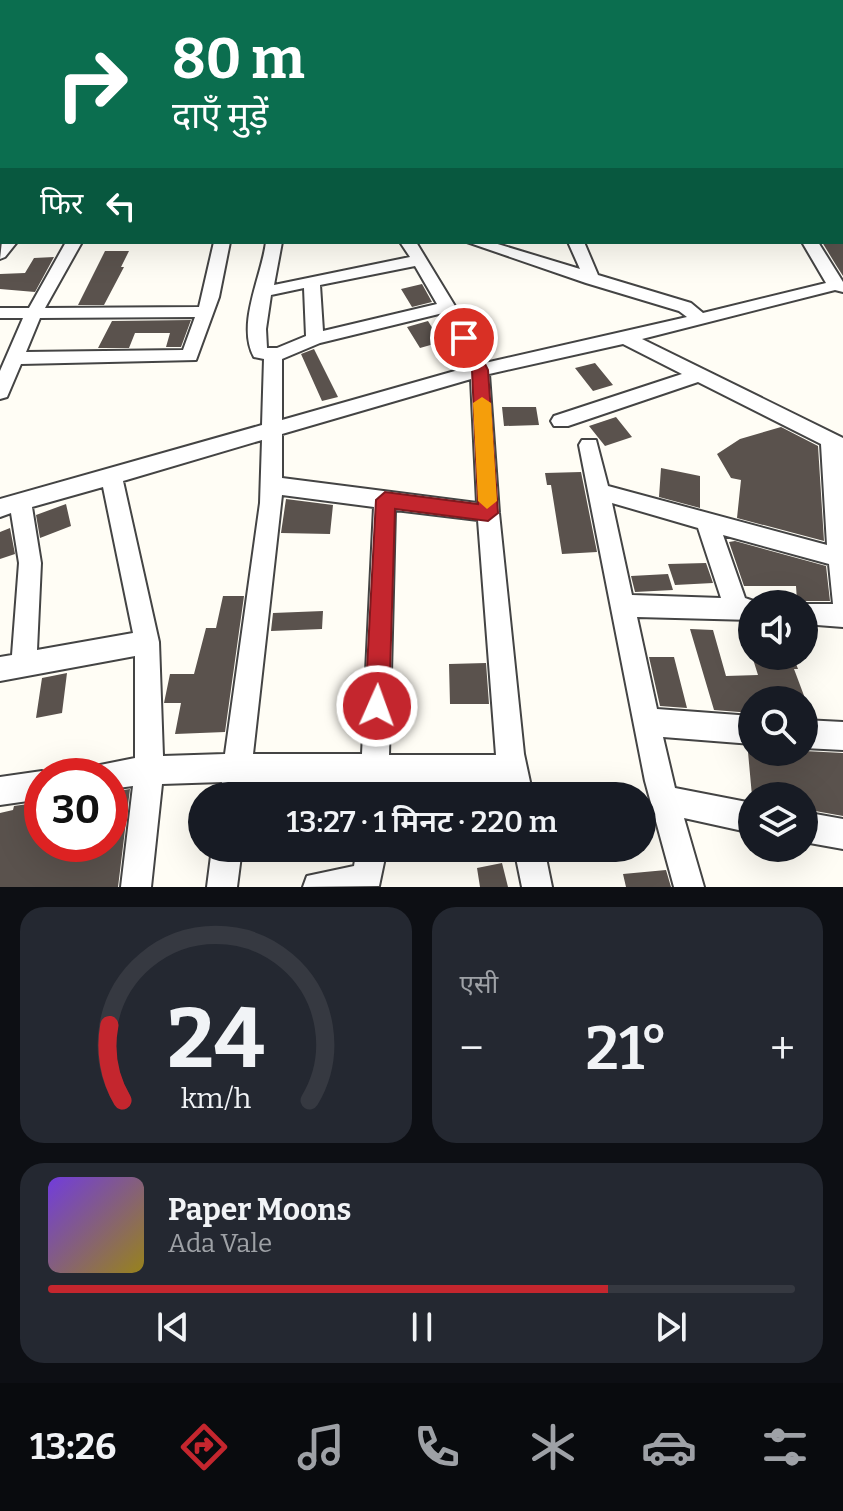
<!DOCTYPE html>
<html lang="hi">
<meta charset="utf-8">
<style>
:root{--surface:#171b24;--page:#242831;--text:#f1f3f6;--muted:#9ea1a6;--line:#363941;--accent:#c4262e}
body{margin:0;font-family:Bitter,"Noto Sans Devanagari",serif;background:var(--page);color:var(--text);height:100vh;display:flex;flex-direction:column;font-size:30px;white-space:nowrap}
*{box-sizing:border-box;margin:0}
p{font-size:26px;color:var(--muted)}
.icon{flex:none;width:44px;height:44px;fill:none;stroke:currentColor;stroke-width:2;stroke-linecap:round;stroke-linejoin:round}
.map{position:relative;height:887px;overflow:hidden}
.panel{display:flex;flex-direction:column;gap:20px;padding:20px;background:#0d0f14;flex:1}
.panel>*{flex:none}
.guide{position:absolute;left:0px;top:0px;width:844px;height:244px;box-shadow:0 8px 32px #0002;background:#0b6e4f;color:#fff;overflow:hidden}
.fabs{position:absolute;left:738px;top:590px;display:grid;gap:16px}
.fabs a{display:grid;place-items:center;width:80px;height:80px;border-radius:50%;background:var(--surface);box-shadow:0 8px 32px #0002;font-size:40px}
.speed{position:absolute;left:24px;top:758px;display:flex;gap:16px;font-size:40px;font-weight:700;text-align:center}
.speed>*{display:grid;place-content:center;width:104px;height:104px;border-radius:50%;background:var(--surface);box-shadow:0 8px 32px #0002;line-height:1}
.speed .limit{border:12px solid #d22;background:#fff;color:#111}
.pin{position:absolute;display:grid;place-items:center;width:68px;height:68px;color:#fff;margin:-34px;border:4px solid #fff;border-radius:50%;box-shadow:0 2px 8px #0007}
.me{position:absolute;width:88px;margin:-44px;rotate:2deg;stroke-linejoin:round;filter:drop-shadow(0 0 6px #0008)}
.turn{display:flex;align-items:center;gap:28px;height:168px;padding:0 40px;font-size:36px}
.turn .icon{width:104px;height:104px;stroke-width:2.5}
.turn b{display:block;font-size:56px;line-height:68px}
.then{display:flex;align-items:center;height:76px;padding:0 40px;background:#0003;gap:16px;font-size:30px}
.big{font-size:60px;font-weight:600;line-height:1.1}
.panel .tile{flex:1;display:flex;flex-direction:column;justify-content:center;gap:12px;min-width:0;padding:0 28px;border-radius:24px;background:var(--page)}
.panel .dial{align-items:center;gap:0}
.dial svg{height:208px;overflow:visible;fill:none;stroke:var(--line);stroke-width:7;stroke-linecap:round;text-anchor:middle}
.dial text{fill:var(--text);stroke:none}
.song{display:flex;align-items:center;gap:24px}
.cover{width:96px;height:96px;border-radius:12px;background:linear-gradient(135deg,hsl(260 70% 55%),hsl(50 70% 35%))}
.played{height:8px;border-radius:4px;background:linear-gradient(90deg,var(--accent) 75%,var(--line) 75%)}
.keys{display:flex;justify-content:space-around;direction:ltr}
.heat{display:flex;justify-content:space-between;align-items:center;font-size:44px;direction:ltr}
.panel .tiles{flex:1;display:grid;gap:20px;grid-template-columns:1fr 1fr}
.tile:last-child{grid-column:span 2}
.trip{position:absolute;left:188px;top:782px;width:468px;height:80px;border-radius:40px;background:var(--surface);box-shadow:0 8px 32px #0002;font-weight:600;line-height:80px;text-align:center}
.tabs{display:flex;height:128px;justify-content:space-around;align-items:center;background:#090b0e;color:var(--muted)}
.tabs .icon{width:56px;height:56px}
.tabs .active{color:var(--accent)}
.tabs b{font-size:36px;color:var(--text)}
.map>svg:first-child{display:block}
</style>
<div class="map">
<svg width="843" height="887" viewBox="0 0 843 887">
<rect width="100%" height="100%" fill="#fffdf5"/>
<path fill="#5a524d" d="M822,242H843V276L836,265Z
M105,251H129L121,267H124L104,305H78Z
M54,257L35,292L0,289V274L25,273L34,258Z
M422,284L432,302L412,307L401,289Z
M191,320L181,347H166L170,333H135L129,348H98L112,321Z
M428,321L441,342L420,348L407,327Z
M314,349L338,397L322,401L301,354Z
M595,363L613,385L593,391L575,368Z
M502,407H536L539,425L504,426Z
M616,417L632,437L605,446L589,426Z
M781,427L818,446L824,541L737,518L741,480L731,478L717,454L740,439Z
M661,468L700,476V508L659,497Z
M581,472L597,552L562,554L551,485H547L545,473Z
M286,499L333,505L330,534L281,533Z
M66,504L71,526L40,538L36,515Z
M10,528L15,554L0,559V532Z
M735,541L826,566L830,601H797L796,586H744L729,542Z
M706,563L713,583L675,585L668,564Z
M668,574L673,590L635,592L631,576Z
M223,596H244L225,732L175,734L181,703H164L170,674H194L206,628H216Z
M323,611L322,629L271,631L273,613Z
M690,629L713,630L726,676L758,675L752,656H793L798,669H794L812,717H804V700H752V713L714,710Z
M649,657H674L687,708L660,706Z
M486,663L489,704H450L449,664Z
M67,673L62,713L36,718L42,678Z
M804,751L843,753V816L804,809V796H752L748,752Z
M130,789L118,887H0V813L13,810L14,806L42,802V844H110V792Z
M502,863L508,887H480L477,868Z
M666,870L671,887H626L623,874Z"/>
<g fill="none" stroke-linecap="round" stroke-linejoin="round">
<defs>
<path id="minor" d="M277,0H287L288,2H278Z
M451,0H462L464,2H453Z
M557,0H567V2H557Z
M598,0H608L610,2H600Z
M645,0H655L656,2H646Z
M760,0H770L771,2H761Z
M792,0H802L803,2H793Z
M834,0H843V5L842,2Z
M0,37H2V43H0Z
M842,44H843V51H842Z
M842,90H843V96H842Z
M843,124V132L842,133V125Z
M2,159V167L0,168V160Z
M842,182H843V190H842Z
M0,200H2V209H0Z
M2,241L17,242L5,257L0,259Z
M66,242H82L45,308L199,307L214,242H230L219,297L196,360L21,364L7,397L0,399V371L23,318H0V308H29ZM195,317L183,350L26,352L40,318Z
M266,242H282L274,285L410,257L400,242H416L461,316L485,363L687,317L679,311L586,283L467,242H491L580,269L568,242H584L598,275L691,303L703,313L826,283L802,242H818L843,282V292L835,290L642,339L843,438V627L804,624V604H799H833L829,564L723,535L745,598L762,604H752V620L637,617L657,709L752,716V744L663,737L675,788L752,803V833L684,818L704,887H674L645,781L579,445L582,440H596L608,486L827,545L821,444L698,382L568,426H554L551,421L554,416L682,374L623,344L489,374L499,513L524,754L533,796H505L502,783H389L388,796H360V782H250L248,796H220L222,782L162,784L151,887H121L133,786L110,789V776H91L95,766L135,758V656L0,681V657L12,655L19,563L11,513L0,517V499L262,425L264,359L254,357C236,324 262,276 266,242ZM415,266L437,304L323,331L320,285ZM304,288L306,336L277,348H267L266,329L271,295ZM443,313L469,367L282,420V359L320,343ZM471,379L477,503L282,478V434ZM262,440L260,503L225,754L163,756L159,642L123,481ZM103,487L133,633L37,650L41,563L32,507ZM282,495L374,507L362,754H253ZM612,503L698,528L721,598L632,595ZM395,510L478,520L496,755H389Z
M804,720L843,722V750L804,748Z
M42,771L52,776H42V799L0,805V777Z
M804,812L843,819V849L804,842Z
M212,848H242L237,887H207Z
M357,848H387L379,886L303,887L307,876L354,866Z
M514,848H544L552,887H522Z"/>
<path id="highway" d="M0,17H2L0,26Z"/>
</defs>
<use href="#minor" stroke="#444" stroke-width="4"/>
<use href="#highway" stroke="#222" stroke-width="4"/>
<use href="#minor" fill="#fff" fill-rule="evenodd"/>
<use href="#highway" fill="#f5a25d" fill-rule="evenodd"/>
</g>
<path fill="#c4262e" stroke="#7f191e" stroke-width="2" d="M464,333L470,334L488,370L498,513L488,521L395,509L389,706L386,715L377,718L369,715L365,706L376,500L385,492L478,504L472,370L456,338Z"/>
<path fill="#f59e0b" d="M482,397L491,403L497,501L487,509L478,501L473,403Z"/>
</svg>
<div class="fabs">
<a><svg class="icon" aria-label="sound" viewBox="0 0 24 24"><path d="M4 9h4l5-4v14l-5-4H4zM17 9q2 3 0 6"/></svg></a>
<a><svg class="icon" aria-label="search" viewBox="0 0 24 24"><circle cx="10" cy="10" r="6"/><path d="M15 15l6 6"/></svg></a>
<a><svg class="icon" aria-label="layers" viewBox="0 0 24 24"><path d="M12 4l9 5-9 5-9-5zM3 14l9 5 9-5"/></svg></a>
</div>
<div class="speed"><div class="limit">30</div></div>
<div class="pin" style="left:464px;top:338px;background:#d93025"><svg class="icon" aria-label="arrive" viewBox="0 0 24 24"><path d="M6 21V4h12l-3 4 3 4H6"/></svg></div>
<svg class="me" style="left:377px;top:706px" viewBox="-20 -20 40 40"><circle r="17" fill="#c4262e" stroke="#fff" stroke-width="3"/><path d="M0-11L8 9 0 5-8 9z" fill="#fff"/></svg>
<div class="trip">13:27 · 1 मिनट · 220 m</div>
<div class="guide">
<div class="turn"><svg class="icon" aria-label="right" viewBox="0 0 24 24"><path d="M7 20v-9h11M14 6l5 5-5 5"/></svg><div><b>80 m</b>दाएँ मुड़ें</div></div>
<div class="then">फिर<svg class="icon" aria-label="left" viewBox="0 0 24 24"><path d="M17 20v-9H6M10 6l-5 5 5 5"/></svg></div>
</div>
</div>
<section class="panel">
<div class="tiles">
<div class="tile dial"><svg viewBox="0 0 100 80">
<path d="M14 69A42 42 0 1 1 86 69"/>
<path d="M14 69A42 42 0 0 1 9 40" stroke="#c4262e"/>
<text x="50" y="56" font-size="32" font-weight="700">24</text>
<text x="50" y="72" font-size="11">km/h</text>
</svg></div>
<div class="tile"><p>एसी</p>
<div class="heat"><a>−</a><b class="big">21°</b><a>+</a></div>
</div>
<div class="tile">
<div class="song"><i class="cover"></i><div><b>Paper Moons</b><p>Ada Vale</p></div></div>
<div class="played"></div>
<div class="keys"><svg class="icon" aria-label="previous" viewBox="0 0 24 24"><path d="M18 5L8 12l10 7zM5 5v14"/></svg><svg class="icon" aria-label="pause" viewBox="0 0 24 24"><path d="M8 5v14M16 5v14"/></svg><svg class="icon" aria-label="next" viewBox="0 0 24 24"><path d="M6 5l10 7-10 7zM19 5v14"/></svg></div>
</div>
</div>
</section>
<nav class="tabs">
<b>13:26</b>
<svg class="icon active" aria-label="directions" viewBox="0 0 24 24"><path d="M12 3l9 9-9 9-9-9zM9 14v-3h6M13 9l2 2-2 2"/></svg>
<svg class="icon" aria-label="music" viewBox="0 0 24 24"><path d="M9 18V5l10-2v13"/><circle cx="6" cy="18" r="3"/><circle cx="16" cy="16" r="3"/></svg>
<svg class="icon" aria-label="phone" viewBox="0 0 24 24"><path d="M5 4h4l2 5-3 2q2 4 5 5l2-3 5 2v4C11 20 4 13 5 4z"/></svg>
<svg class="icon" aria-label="climate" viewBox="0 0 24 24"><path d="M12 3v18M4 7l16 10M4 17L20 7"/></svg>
<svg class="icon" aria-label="car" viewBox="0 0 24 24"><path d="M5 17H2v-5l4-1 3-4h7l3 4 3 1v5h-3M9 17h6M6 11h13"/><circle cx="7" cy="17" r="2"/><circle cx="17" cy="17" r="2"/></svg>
<svg class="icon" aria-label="filters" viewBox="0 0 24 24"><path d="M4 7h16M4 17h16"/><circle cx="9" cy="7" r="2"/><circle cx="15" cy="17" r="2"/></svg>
</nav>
